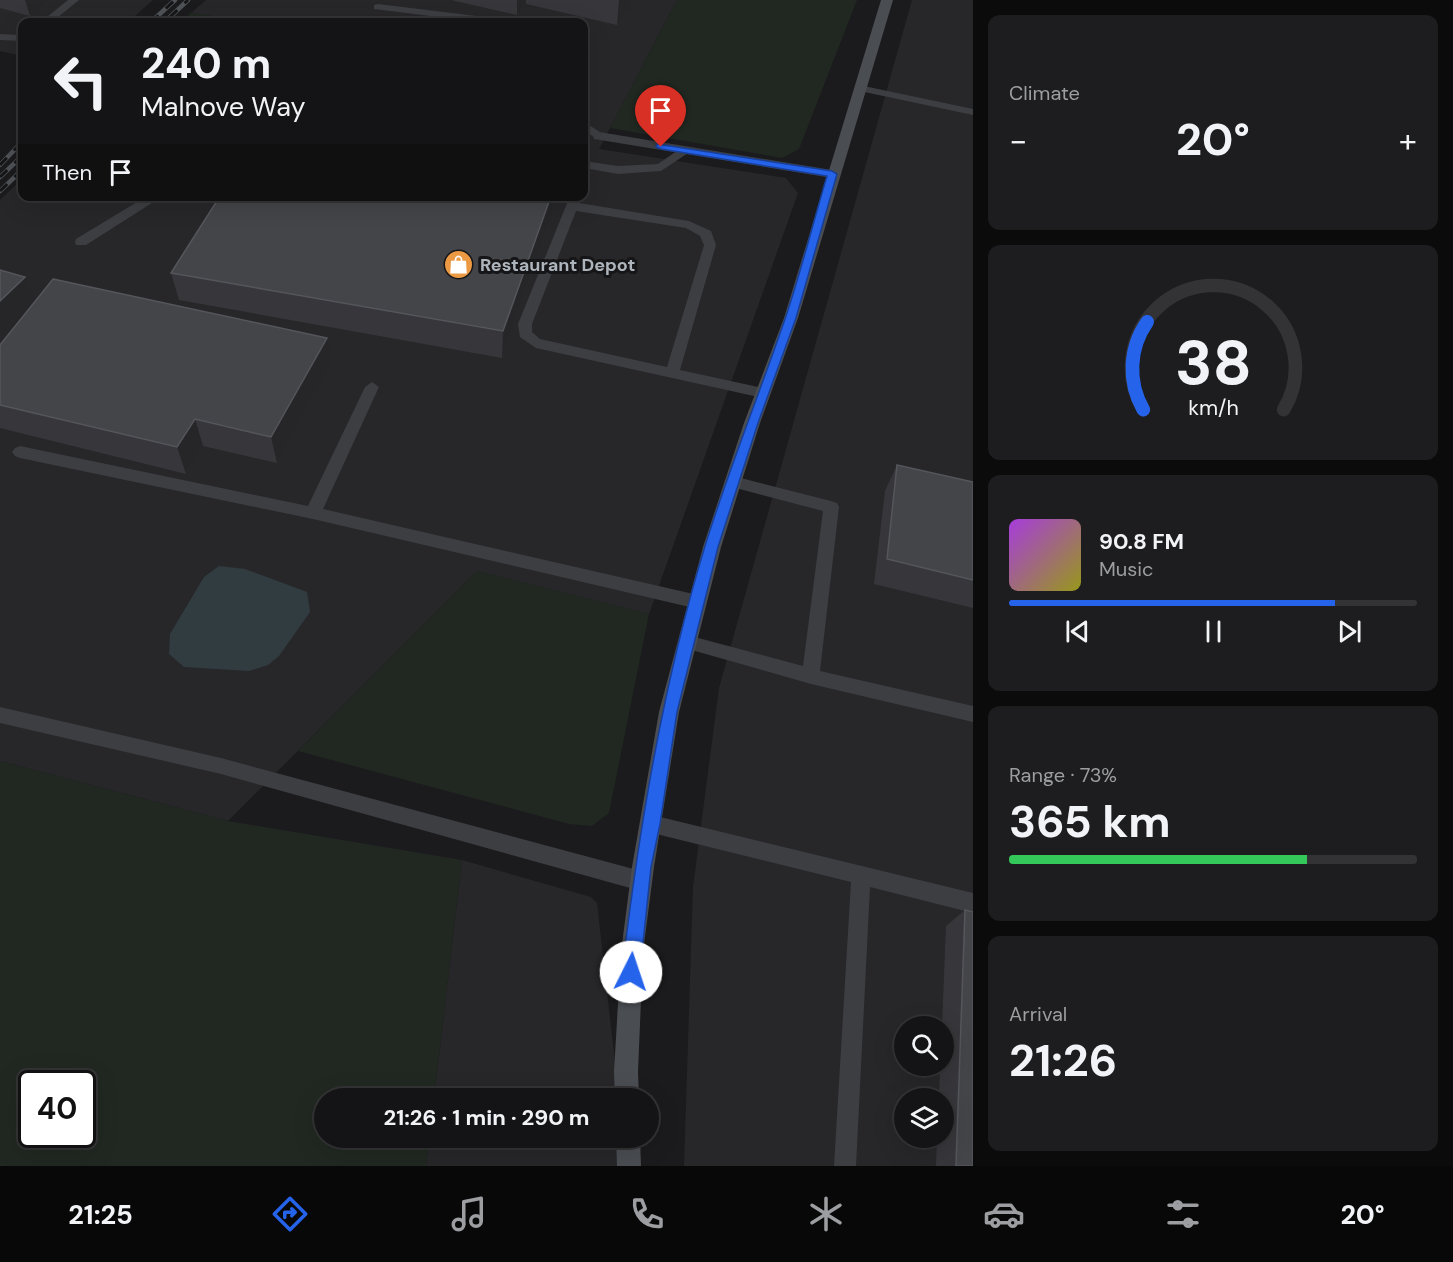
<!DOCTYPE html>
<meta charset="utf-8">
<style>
:root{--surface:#141416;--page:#1d1d1f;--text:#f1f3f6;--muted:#9d9ea1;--line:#333335;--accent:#2563eb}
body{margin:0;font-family:"DM Sans",sans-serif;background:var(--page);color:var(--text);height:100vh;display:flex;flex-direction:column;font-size:22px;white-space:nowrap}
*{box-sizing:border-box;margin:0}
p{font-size:20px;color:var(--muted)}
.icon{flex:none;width:33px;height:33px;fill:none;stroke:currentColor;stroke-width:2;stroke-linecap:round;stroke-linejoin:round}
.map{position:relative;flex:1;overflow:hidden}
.details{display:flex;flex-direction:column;gap:15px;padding:15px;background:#0b0b0c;width:480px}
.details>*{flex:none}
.guide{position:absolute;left:18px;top:18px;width:570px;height:183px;border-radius:12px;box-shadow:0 6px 24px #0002,0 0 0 2px var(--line);background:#141416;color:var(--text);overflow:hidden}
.controls{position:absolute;left:894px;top:1016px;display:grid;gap:12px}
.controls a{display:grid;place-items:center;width:60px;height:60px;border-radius:50%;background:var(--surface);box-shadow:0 6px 24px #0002,0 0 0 2px var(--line);font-size:30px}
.speed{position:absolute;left:18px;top:1070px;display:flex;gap:12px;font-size:30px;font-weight:700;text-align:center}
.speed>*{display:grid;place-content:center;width:78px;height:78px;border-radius:50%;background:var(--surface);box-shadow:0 6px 24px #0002,0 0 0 2px var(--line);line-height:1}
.speed .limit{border:3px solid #111;border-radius:9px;background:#fff;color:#111}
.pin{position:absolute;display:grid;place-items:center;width:51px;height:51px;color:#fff;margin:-62px -26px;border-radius:50% 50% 50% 0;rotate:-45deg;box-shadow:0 0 6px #0007}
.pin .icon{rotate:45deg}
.me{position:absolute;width:66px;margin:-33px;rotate:4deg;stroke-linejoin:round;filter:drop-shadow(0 0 4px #0008)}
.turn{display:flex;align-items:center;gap:21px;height:126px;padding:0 24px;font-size:27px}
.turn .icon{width:78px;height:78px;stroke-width:2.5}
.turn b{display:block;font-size:42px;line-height:51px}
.then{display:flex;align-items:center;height:57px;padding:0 24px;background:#0003;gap:12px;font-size:22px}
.big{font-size:45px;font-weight:700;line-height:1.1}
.details .card{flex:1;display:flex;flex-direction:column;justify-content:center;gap:9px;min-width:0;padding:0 21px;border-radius:12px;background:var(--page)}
.details .dial{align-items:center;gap:0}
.dial svg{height:156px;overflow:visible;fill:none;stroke:var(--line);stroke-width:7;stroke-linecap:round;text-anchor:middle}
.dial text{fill:var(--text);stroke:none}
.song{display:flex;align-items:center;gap:18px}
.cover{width:72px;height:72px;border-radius:9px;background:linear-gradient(135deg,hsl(280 70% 55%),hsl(60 70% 35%))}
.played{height:6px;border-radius:3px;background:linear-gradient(90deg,var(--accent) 80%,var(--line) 80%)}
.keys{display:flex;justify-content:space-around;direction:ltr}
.heat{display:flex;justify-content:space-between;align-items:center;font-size:33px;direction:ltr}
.charge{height:9px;border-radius:4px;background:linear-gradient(90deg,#34c759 73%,var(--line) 0)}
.trip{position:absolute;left:314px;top:1088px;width:345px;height:60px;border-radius:30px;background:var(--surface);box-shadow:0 6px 24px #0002,0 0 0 2px var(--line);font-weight:700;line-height:60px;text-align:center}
.menu{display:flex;height:96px;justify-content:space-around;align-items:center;background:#080809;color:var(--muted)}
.menu .icon{width:42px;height:42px}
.menu .current{color:var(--accent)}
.menu b{font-size:27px;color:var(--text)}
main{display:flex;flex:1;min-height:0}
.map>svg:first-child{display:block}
</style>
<main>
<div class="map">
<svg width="973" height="1166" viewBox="0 0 973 1166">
<rect width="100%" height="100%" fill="#1b1b1d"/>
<path fill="#27272a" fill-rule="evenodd" d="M0,0H153L128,22H22V56L0,51Z
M206,0H677L599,149L786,178L798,193L649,614L477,571L228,821L0,761V200L22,179V196H584V22H254L191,13Z
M912,0H973V1166H684L693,887L719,688ZM904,1026H944V1065H904ZM904,1098H944V1137H904Z
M462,860L591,897L597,903L619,1098H434Z
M429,1137H623L626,1166H426Z"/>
<path fill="#212821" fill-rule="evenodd" d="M677,0H857L799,149L782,158L610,128Z
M191,13L254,22H181Z
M477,571L649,614L609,813L592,826L569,824L298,751Z
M0,761L228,821L462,860L434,1098H324V1137H429L426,1166H0ZM32,1083H82V1134H32Z"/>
<path fill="#313c41" d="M219,566L245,569L307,592L310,612L279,656L268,665L249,671L184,667L169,654L170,634L204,577Z"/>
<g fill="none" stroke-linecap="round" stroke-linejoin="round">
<path fill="#3c3e42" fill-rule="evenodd" d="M68,0H79L52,22H41Z
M378,4L501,19L506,22H479L374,9V5Z
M0,34L22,35V41L0,40Z
M859,85L973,109V115L855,90V86Z
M584,122L603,134V138H595L584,130Z
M684,146L690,150L688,153L661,171L618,174L584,168V161L618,166L658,164Z
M147,196H163L86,245H76L75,242L76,239Z
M570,196H582L579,203L689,221L711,231L716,245L680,370L768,389L770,393L768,397L763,398L536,348L520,337L518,324ZM576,211L686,228L700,236L704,245L667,367L540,339L532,332V324Z
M372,382L379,387L323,509L698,595L704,597L706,602L704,607L698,609L313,519L20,458L15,456L12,452L15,448L20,446L308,506L365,387Z
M733,476L831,501L837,503L839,507L820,671L973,706V722L811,684L681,647L678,642L681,637L687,635L803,666L823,511L728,486L725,482L728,478Z
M0,707L221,758L641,871L648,874L651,881L648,888L641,891L221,774L0,723Z
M652,815L973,893V913L870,887L856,1166H834L851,882L652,833L645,830L642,824L645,818Z"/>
<path fill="#3c3e42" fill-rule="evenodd" d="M599,132L832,170L839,174L832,178L594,139L593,136Z"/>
<path fill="#4a4d52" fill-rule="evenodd" d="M881,0H893L798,318L760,423L721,547L679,712L654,867L643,952L638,1072L639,1098H615L614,1072L621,952L632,867L659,712L703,547L744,423L784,318Z
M616,1137H640L641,1166H617Z"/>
<defs>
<path id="rail" d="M170,17L188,0
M151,22L175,0
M0,165L22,142
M0,177L22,156
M0,191L22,170"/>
</defs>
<use href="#rail" stroke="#4f5257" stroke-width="4.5"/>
<use href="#rail" stroke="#161618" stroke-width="3" stroke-dasharray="10" stroke-linecap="butt"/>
</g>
<path fill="#37373b" d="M0,0H51L30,16L0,8Z
M451,0H635L617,25L526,4L517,15Z
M220,196H557L556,204L502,358L179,300L171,273Z
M0,270L25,277L35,301L331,366L277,463L203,446L186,474L0,428V345L11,331L0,342Z
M897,465L973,482V608L874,584L885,491Z
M965,910L973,1166H936L937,1137H944V1098H939L940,1065H944V1026H942L946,926Z"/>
<path fill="#262629" d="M25,0H51L30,16Z
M517,0H526V4L517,15Z
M619,0H635L617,25Z
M551,196H557L556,204L502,358L503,331Z
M25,277L37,305L0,342V301Z
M327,338L331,366L277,463L271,437Z
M195,419L203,446L186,474L177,447Z"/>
<path fill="#444549" stroke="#54565b" stroke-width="1.5" d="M220,196H551L503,331L171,273Z
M0,270L25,277L0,301Z
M53,279L327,338L271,437L195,419L177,447L0,405V345Z
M897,465L973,482V580L887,559Z
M965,910L973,912V1166H956Z"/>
<path fill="#2563eb" stroke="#184099" stroke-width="1.5" d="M657,144L832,171L837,174L796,318L758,423L718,547L677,712L660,824L651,867L640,972L637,978L631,980L625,978L622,972C639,828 663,684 705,546C729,469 759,395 785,319C801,272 813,223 827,176L661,149L656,147Z"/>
<defs>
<symbol id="shop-disc" viewBox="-11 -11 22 22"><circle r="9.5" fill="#ec9944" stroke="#161618"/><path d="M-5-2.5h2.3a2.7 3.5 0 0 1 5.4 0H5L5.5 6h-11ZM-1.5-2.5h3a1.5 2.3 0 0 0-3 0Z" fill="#fff"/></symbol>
</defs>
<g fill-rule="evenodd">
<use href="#shop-disc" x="442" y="248" width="33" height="33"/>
</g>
<g text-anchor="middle" stroke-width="6" stroke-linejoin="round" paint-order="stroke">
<g font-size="18" font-weight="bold" fill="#aeb4bc" stroke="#161618" text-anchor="start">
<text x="480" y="271">Restaurant Depot</text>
</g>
</g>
</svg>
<div class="controls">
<a><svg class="icon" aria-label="search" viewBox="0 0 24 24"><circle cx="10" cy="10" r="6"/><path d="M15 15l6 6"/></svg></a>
<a><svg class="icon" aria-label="layers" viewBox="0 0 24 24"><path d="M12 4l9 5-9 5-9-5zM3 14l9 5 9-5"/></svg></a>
</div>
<div class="speed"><div class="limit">40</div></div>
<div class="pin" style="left:661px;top:147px;background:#d93025"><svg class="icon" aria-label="arrive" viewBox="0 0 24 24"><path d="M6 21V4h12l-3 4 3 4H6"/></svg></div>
<svg class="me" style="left:631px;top:972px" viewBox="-20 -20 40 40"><circle r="19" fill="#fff"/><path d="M0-13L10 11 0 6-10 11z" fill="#2563eb"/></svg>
<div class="trip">21:26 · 1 min · 290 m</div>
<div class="guide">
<div class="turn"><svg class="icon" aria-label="left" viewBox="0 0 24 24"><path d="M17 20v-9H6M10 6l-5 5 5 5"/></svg><div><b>240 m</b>Malnove Way</div></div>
<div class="then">Then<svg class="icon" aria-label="arrive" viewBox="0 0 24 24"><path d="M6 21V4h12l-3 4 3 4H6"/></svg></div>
</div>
</div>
<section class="details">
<div class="card"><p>Climate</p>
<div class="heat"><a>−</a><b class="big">20°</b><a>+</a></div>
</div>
<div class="card dial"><svg viewBox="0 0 100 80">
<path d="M14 69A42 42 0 1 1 86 69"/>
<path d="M14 69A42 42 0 0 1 16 24" stroke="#2563eb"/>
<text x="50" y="56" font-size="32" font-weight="700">38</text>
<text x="50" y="72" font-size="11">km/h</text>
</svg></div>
<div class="card">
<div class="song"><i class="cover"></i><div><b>90.8 FM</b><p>Music</p></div></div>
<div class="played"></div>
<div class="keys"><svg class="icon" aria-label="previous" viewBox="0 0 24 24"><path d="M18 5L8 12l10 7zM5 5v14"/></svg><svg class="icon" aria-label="pause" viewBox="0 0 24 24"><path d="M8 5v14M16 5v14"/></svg><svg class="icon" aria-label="next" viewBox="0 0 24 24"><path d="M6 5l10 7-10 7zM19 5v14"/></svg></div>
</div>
<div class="card"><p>Range · 73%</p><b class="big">365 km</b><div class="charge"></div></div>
<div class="card"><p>Arrival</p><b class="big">21:26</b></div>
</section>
</main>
<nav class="menu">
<b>21:25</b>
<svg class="icon current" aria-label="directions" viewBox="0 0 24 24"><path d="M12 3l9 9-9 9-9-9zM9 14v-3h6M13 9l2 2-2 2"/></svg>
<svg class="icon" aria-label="music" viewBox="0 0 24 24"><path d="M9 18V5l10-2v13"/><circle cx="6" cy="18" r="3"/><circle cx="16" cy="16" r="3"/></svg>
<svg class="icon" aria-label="phone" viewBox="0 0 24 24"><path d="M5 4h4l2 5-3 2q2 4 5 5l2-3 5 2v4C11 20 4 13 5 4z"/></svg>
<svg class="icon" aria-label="climate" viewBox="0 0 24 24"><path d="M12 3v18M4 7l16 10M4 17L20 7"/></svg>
<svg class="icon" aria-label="car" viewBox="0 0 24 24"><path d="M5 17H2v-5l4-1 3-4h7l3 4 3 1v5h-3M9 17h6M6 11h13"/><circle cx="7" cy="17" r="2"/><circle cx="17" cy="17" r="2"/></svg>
<svg class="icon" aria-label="filters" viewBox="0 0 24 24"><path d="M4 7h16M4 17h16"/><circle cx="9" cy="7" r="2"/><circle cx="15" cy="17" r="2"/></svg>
<b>20°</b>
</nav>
